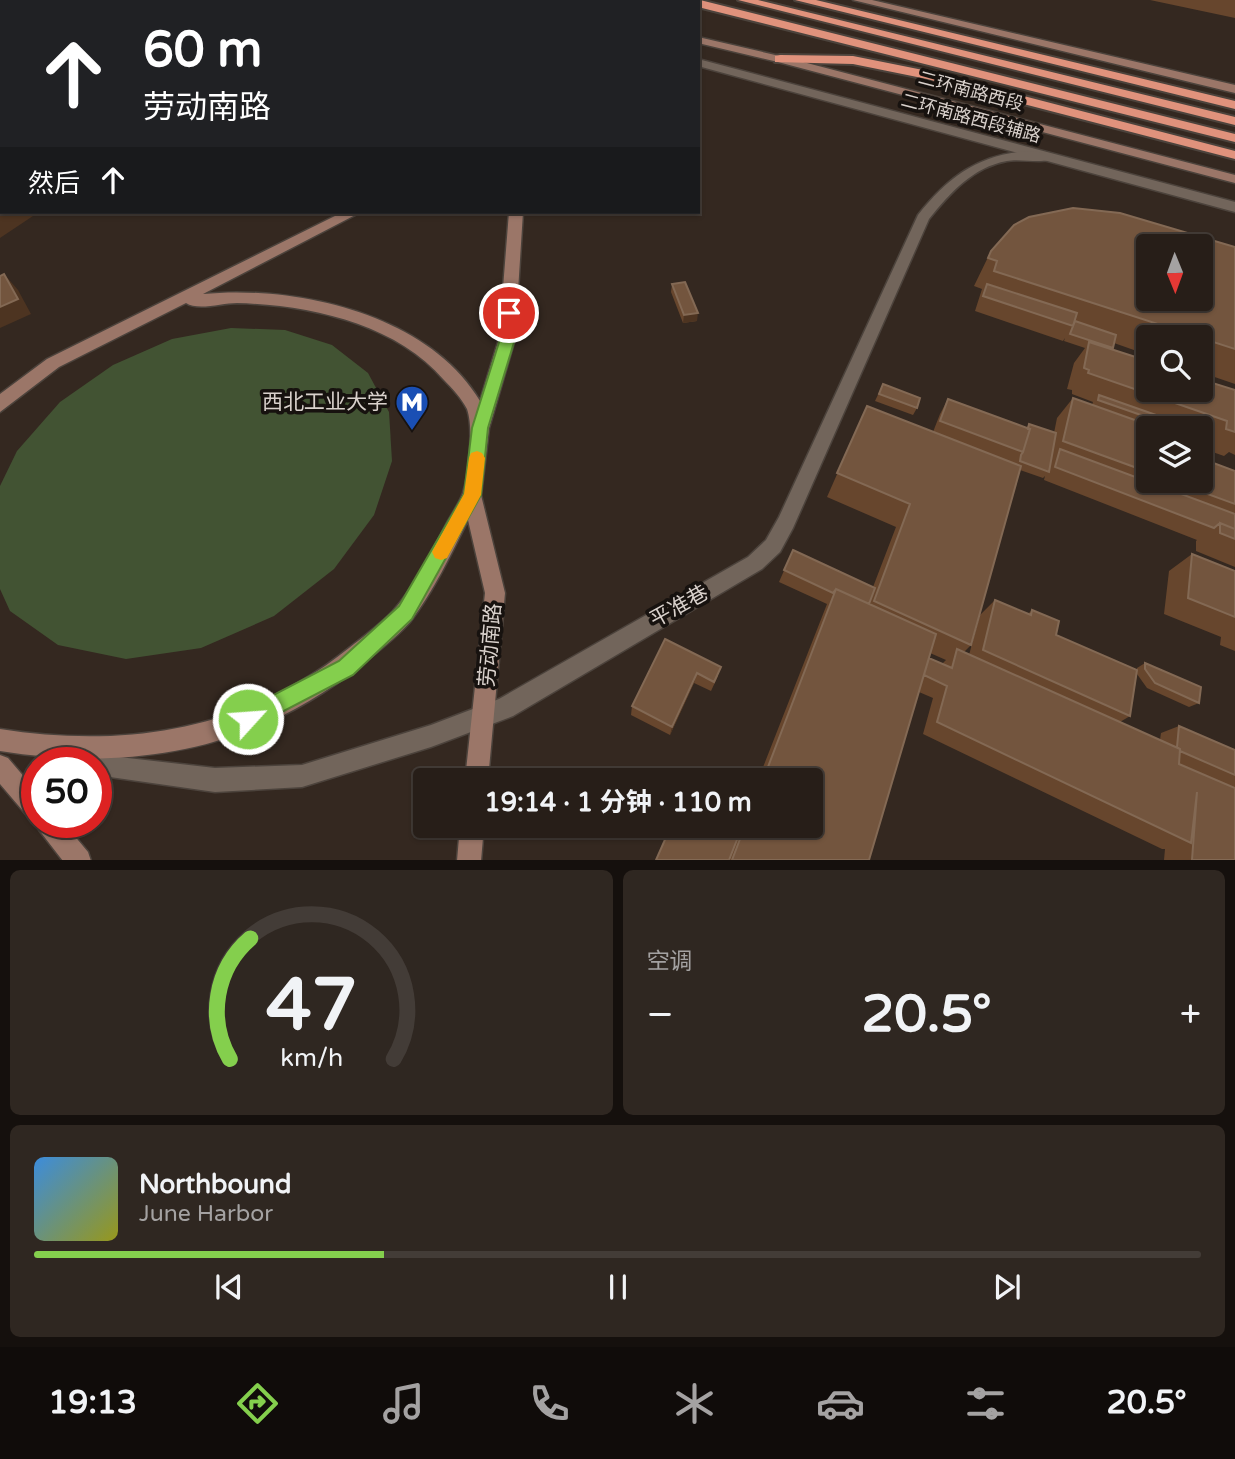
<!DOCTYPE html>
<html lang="zh">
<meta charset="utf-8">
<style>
:root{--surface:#271e18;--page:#2f2721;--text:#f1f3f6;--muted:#a4a2a2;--line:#433c37;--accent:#84cf4d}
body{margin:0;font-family:"Varela Round","Noto Sans SC",sans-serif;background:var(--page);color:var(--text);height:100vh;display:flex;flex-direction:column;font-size:26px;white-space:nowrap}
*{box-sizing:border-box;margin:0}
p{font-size:23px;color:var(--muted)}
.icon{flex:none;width:38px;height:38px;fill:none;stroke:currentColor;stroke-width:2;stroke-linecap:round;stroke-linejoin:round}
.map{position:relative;height:860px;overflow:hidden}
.side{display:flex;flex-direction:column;gap:10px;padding:10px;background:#15100d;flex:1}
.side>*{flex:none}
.guide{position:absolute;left:0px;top:0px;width:700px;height:214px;box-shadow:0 2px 5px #0004,0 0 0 2px var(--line);background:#202124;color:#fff;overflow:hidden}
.needle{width:46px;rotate:179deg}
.buttons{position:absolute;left:1136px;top:234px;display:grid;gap:14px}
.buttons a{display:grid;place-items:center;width:77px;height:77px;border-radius:7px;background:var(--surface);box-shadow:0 2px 5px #0004,0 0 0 2px var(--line);font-size:35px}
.speed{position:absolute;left:21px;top:747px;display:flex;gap:14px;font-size:35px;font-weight:700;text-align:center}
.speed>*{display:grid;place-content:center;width:91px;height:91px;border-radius:50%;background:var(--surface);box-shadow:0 2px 5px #0004,0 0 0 2px var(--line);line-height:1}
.speed .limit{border:10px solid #d22;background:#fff;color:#111}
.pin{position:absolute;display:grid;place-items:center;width:60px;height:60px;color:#fff;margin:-30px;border:4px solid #fff;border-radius:50%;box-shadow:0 2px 7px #0007}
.me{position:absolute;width:77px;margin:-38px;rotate:64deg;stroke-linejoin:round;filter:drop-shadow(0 0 5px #0008)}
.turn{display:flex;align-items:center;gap:24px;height:147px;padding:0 28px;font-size:32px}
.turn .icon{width:91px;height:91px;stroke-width:2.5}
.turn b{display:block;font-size:49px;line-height:60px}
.then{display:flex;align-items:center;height:66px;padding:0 28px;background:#0003;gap:14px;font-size:26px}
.big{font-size:52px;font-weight:700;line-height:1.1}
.side .card{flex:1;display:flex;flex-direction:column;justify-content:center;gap:10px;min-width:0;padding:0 24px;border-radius:10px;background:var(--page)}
.side .dial{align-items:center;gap:0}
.dial svg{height:182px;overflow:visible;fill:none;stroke:var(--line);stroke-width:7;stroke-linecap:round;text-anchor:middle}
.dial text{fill:var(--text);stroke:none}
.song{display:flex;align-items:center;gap:21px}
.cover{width:84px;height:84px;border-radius:10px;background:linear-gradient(135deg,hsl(210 70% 55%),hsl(60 70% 35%))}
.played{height:7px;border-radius:4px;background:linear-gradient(90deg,var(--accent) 30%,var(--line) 30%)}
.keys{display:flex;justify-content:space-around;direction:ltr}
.heat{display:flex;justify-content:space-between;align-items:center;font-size:38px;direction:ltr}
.side .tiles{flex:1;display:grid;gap:10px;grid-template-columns:1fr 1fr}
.card:last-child{grid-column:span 2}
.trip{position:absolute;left:413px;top:768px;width:410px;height:70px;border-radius:7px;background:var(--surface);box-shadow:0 2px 5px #0004,0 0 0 2px var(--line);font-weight:700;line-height:70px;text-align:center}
.dock{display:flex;height:112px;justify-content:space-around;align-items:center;background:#100c0a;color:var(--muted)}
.dock .icon{width:49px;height:49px}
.dock .on{color:var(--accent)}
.dock b{font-size:32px;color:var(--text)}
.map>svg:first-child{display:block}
</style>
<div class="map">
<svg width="1235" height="861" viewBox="0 0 1235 861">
<rect width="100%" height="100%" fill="#342820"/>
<path fill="#425333" d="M231,328L285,330L332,345L368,373L389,412L392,461L374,515L334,569L274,616L201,648L126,659L58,645L10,611L0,589V486L17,451L60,402L113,365L172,339Z"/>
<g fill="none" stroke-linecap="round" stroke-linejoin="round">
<defs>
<path id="service" d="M118,0L133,2H120Z
M0,115H2V121H0Z"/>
<path id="minor" d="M698,59L1235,202V212L698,66Z"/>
<path id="tertiary" d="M1028,151L1049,153L1056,157C1046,165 1021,158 1007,161C973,167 950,193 929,219L793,528L780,552L762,569L513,716L431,747L302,787L215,792L96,775V763H48L38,759L35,751L38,743L46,740L93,754L215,768L302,765L431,725L499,699L748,557L766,540L779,517L918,215C948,177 979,154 1028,151Z"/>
<path id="secondary" d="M536,0H552L553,2H537Z
M601,0H612L600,2Z
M659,0H670L658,2Z
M853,0H872L1235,85V93Z
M698,37L784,57L1235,175V183L778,62L698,43Z
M343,212H361L203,294C296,285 428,314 480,401L499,339L509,212H523L515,339L489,428L481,495L505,593L488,780H465L485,593L468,520C451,554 434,591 410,622C396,638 378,651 362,664C258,750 130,772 0,751V729C126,749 247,730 349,648C364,636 380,625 393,611C416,585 432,551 448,521C453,512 460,502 463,493C469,473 474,429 467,409C462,399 452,388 444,380C395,323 309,305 237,303C222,303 198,311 186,303L59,367L0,412V394L47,359Z
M0,755L8,758L37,792V822H63L88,852L91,861H63L39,830L36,821L29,818L0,784Z
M460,826H484L481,861H457Z"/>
<path id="trunk" d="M700,0L1235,134V142L698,7V2H693Z
M738,0H758L1235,117V125Z
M795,0H816L1235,101V109Z
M780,55L853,56L928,71L1235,151V159L927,79L853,64L775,62V56Z"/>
</defs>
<use href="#service" stroke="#4c433c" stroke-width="4"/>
<use href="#minor" stroke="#4c433c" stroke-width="3"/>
<use href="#tertiary" stroke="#4c433c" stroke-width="3"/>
<use href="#secondary" stroke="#4c433c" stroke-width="3"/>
<use href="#trunk" stroke="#4c433c" stroke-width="4"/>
<use href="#service" fill="#72655b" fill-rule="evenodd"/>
<use href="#minor" fill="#72655b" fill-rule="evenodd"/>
<use href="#tertiary" fill="#72655b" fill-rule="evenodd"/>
<use href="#secondary" fill="#9b7668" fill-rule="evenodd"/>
<use href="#trunk" fill="#e0927c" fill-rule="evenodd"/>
</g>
<path fill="#67462d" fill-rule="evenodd" d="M195,0H221L222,2H204Z
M251,0H482V2H256Z
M1150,0H1235V18Z
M1235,247V384L1200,372V338H1148V355L1114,343L1112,349L1235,390V455L1229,452L1224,456L1204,449L1205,441L1200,439V429H1148V481H1200L1235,471V567L1196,551V541L1197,540L1044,480L1045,476L1043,478L1020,470L971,645L964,652L969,655L980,615L995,600L1028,614L1032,610L1056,635L1137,670V668L1145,663L1199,703L1189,707L1147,688L1137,674L1130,716L1120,722L1160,740L1161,733L1179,726L1235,750V860H1164L1165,849H1162L923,734L933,698L919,692L869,860H656L741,826H810V780H758L827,604L779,582L793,550L873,587L896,527L827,497L867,406L933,432L940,414L948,399L1026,428L1029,424L1054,433L1057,418L1073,398L1092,405L1093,402L1072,394V390L1067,389L1074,363L1085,348L1064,341L1065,338L1063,341L975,311L982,289L974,286L991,251ZM930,653L946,660L942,664L929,658Z
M672,284L697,321L683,323L671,292Z
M883,384L917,408L913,415L875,401Z
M1192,554L1235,571V651L1220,645L1221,637L1164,614L1169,571Z
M665,639L718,676L711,691L694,683L670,735L631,715L632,706Z"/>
<path fill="#4d3421" d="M0,0H6L4,2H2V5L0,7Z
M97,0H120L121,2H96Z
M473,0H482V2H471Z
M2,193V212H39L0,238V194Z
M4,274L18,290L31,314L0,328V307Z
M698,313L697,321L683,323L684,315Z
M697,673L694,683L670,735L672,727Z"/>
<path fill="#73553e" stroke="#836954" stroke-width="2" fill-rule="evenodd" d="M28,0H97L96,2H27Z
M304,0H331L329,2H303L305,0Z
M333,0H473L471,2H331Z
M2,156V193L0,194V158Z
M1073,208L1120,213L1235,247V349L994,271L997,261L988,258L991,251L1014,225L1029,217ZM1148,247H1200V299H1148Z
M4,274L18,299L0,307V276Z
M685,282L698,313L684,315L672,284Z
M987,284L1077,313L1073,326L983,296Z
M1075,321L1116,335L1113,348L1070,334Z
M1089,342L1148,361V390H1200V379L1235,390V432L1226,429L1227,421L1088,373L1089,370L1084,368Z
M883,384L920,398L917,408L879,394Z
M1099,395L1196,429H1181L1098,400Z
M1073,398L1160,429H1148V472L1063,441Z
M948,399L1030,429L1023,452L940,421Z
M867,406L1021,466L971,645L874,601L910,504L837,473Z
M1029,424L1056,433L1049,472L1020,461L1021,455L1023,452L1030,429H1028Z
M1060,449L1235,514V529L1220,523L1214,528L1055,467Z
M1200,458L1235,471V504L1172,481H1200Z
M1220,523L1235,529V539L1220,533Z
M793,550L875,588L869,604L836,589L833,593L784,570Z
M1192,554L1235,571V617L1188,598Z
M836,589L936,634L869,860H732L745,826H810V780H763Z
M995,600L1031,615L1032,610L1059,621L1056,635L1137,670L1130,716L983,650Z
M665,639L721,667L714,682L697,673L672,727L632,706Z
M957,649L1180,749L1179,764L1235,788V860H1192L1197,792L1191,843L937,722L947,686L924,675L929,658L952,668Z
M1145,663L1201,687L1199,703L1155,683L1145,669Z
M1179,726L1235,750V775L1180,751V749L1177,747Z
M671,826H740L742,827L729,860H656Z"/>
<path fill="#84cf4d" stroke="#568732" stroke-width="2" d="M509,308L516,313L515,339L488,428L481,495L412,619L353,675L255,726L248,729L241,726L238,719L241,712L339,661L399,606L464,494L472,428L500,339L502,313Z"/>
<path fill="#f59e0b" d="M477,451L482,453L485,458L481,495L447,558L441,560L435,558L432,552L464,494L469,458L471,453Z"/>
<defs>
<symbol id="metro-pin" viewBox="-11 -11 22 30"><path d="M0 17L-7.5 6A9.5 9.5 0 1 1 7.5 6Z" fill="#1a4fb4" stroke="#17120f"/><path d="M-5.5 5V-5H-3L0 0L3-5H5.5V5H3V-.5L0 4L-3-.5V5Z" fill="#fff"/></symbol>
</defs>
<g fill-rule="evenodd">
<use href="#metro-pin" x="393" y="383" width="38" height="52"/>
</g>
<g text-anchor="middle" stroke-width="7" stroke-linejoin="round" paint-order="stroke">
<g font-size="18" fill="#d9d1cc" stroke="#17120f">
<text transform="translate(971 91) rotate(15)" y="6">二环南路西段</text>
<text transform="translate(971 118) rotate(15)" y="6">二环南路西段辅路</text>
</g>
<g font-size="21" fill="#d9d1cc" stroke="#17120f" text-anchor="end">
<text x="388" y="409">西北工业大学</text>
</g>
<g font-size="21" fill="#d9d1cc" stroke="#17120f">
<text transform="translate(679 606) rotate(-29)" y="7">平准巷</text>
<text transform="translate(490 645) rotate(-85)" y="7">劳动南路</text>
</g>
</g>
</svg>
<div class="buttons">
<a><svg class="needle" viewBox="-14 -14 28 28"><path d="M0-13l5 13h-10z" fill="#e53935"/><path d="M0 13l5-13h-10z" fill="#a4a2a2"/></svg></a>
<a><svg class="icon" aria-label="search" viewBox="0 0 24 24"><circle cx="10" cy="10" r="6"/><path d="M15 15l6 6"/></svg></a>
<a><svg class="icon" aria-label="layers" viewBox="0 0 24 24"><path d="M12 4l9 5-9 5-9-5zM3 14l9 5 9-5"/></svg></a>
</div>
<div class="speed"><div class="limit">50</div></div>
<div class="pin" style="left:509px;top:313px;background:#d93025"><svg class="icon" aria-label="arrive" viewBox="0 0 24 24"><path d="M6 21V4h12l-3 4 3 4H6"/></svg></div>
<svg class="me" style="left:248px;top:719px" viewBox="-20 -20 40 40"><circle r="17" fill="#84cf4d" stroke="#fff" stroke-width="3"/><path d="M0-11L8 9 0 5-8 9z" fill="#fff"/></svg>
<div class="trip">19:14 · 1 分钟 · 110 m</div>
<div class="guide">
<div class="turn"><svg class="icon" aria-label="ahead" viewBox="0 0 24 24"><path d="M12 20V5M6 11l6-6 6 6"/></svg><div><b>60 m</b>劳动南路</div></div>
<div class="then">然后<svg class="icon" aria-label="ahead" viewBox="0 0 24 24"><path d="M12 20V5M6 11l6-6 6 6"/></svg></div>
</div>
</div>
<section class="side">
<div class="tiles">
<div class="card dial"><svg viewBox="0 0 100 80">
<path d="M14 69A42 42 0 1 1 86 69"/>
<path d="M14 69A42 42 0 0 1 23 16" stroke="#84cf4d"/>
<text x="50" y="56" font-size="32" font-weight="700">47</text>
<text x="50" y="72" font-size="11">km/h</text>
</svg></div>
<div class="card"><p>空调</p>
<div class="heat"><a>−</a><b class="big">20.5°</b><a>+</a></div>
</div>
<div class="card">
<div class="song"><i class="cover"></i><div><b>Northbound</b><p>June Harbor</p></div></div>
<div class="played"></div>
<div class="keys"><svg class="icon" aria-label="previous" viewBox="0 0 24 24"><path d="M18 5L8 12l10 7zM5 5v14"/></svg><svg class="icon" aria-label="pause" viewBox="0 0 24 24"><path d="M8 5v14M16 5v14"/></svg><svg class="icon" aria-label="next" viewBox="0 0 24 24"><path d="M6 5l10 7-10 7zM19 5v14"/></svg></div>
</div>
</div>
</section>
<nav class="dock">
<b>19:13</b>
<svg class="icon on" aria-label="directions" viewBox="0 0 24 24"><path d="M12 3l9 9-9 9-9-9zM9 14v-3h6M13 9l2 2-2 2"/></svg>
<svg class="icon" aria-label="music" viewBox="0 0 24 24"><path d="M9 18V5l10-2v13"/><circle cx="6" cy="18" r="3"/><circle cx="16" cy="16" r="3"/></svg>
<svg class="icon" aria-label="phone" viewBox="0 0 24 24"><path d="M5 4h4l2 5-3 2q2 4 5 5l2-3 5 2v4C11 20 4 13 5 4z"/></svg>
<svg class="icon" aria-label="climate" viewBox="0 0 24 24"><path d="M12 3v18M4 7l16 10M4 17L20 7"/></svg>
<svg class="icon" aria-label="car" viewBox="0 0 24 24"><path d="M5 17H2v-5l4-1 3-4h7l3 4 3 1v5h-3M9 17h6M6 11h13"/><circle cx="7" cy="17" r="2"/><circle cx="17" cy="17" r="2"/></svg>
<svg class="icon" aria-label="filters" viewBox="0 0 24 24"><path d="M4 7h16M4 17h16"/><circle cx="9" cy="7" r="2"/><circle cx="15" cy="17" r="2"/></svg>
<b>20.5°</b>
</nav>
